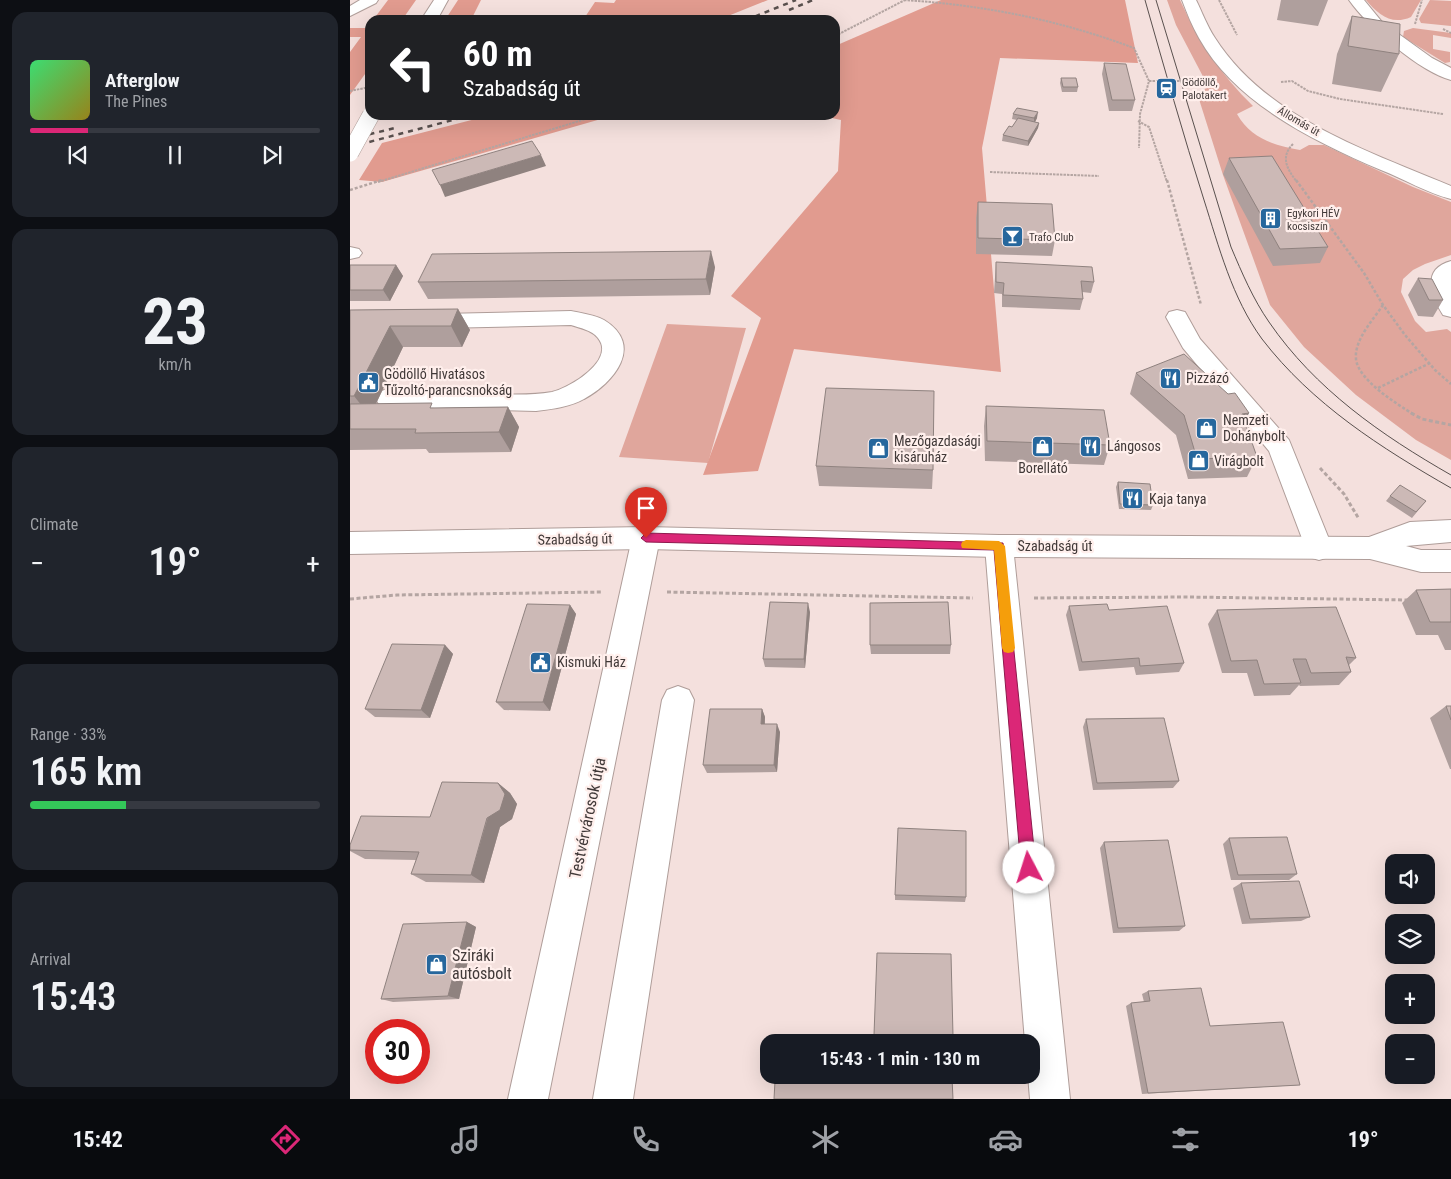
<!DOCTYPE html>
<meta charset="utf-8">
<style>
:root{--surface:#171b24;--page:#20242c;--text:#f1f3f6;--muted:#9ea1a6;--line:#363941;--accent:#db2777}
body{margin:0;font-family:"Roboto Condensed",sans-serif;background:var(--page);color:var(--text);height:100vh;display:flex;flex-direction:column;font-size:19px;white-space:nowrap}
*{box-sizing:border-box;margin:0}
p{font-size:16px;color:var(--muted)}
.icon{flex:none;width:28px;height:28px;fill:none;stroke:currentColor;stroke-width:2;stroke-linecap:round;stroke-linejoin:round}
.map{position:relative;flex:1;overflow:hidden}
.side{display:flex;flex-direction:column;gap:12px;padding:12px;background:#0d0f14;width:350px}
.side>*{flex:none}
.top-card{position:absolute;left:15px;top:15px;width:475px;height:105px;border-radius:15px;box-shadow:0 5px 20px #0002;background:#202124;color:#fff;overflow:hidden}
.controls{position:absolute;left:1035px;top:854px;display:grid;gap:10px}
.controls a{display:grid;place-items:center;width:50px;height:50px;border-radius:10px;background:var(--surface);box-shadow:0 5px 20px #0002;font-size:25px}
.speed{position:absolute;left:15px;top:1019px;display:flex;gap:10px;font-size:25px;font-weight:700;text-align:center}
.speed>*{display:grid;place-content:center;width:65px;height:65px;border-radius:50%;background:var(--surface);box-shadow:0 5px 20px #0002;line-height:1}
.speed .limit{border:8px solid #d22;background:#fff;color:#111}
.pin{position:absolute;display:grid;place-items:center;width:42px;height:42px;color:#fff;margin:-51px -21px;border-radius:50% 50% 50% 0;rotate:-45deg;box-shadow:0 0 5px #0007}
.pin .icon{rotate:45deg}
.me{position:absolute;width:55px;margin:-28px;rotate:355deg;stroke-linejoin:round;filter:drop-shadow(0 0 4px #0008)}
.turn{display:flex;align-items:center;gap:18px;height:105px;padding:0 15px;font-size:22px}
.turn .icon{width:65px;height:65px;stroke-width:2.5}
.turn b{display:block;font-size:35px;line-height:42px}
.big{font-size:38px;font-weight:600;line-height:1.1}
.side .tile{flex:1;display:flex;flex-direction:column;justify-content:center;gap:8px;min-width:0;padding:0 18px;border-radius:15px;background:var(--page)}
.side .dial{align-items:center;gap:0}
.dial b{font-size:65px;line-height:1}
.song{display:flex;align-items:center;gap:15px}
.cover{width:60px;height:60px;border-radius:8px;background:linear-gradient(135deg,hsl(140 70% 55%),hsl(50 70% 35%))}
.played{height:5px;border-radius:2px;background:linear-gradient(90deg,var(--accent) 20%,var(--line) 20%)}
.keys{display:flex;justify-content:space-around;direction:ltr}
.heat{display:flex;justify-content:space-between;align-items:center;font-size:28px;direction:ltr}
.charge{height:8px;border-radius:4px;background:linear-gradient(90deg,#34c759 33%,var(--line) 0)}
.trip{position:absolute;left:410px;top:1034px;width:280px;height:50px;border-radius:15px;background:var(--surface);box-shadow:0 5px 20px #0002;font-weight:600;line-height:50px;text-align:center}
.tabs{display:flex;height:80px;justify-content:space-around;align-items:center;background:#090b0e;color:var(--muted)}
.tabs .icon{width:35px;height:35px}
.tabs .current{color:var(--accent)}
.tabs b{font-size:22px;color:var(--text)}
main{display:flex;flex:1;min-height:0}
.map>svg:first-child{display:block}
</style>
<main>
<section class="side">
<div class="tile">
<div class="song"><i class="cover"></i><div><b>Afterglow</b><p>The Pines</p></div></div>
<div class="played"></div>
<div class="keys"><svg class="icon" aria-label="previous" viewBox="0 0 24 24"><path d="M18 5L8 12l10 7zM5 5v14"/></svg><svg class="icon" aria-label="pause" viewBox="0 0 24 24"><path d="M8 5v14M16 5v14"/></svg><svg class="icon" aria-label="next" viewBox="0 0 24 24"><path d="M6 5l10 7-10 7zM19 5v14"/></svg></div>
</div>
<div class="tile dial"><b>23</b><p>km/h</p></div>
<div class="tile"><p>Climate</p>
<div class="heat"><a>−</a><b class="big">19°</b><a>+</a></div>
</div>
<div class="tile"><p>Range · 33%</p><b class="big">165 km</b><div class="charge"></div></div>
<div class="tile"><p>Arrival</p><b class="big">15:43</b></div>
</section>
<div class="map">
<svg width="1101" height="1099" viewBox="0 0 1101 1099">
<rect width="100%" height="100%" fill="#f4e0dd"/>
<path fill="#e0a69c" d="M817,0H830C848,40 871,75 903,106L887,114C901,139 924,145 950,150L959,145H974L1063,187L1101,202V255L1075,264L1063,270L1053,279L1051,292L1065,321L1076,332L1097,329L1101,332V460L1066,440L1006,395L954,347L920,305L873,175L848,96L858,86L826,25Z
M1016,0H1071L1061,17C1041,26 1028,14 1016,0Z
M1080,0L1101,1V26L1071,23L1069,19Z
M1063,28L1101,33V38L1083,35V49L1100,52V62L1095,63L1053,37L1054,31Z
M317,324L396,328L358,463L269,457Z"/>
<path fill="#e19b8f" d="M38,0H66L52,20H23Z
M108,0H131L121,20H95Z
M266,0H418L368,20H233L245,2L264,3Z
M591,0H775L788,63L650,58L632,148L651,372L444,349L408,471L353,475L411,318L381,296L488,171L491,120L468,115H485V46Z
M20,24V67L0,95V52L11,37H0V28H16Z
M141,115H265L32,182L9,180L32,143Z"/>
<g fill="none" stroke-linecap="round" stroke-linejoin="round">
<defs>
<path id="minor" d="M10,0H28L26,3L0,16V6Z
M84,0H98L87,20H71Z
M999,0H1014L1032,22L1082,58L1101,68V80C1070,72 1017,26 999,0Z
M0,247L9,249L12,253L9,257L0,259Z
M1101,261V317L1093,315C1081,296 1071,269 1101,261Z
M827,310L835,312L850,339L939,440L983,549L979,557L969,560L959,557L919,451L833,348L816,317L819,312Z
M221,311C231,313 245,315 254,320C295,345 264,383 234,399C220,407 202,409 186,411L37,407L29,404L25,398L29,392L37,389C69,391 101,392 133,394C156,394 180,396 202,392C220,388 266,360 248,338C242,330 230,328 221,325L0,330V316Z
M296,527L306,530L310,538L198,1099H158L282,538L286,530Z
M649,535L659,538L663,546L720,1099H680L678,1075H681V1042H675L635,546L639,538Z
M328,686L339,690L344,700L283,1099H243L312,700L317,690Z"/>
<path id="major" d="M832,0H846C852,12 857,26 865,38C916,118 1018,151 1101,186V199C1077,193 1054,179 1031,170C965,142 885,103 849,38C842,26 837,13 832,0Z
M1101,520V542L1056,546L1071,550H1101V572H1071L1020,559L649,557L296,549L0,554V532L296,527L649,535L1019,537L1060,522Z"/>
</defs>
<use href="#minor" stroke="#af9d99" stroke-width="2"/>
<use href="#major" stroke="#af9d99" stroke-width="2"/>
<path stroke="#b4a5a2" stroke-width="2" stroke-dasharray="2.5 1" stroke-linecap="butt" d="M554,0C634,5 709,20 784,48L799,81L790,114L789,148
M869,0L887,35
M1065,24L1072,0
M1093,29L1101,33
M485,36L555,0
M799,81H859
M931,82L942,81L958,91L990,99L1093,114
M0,91L20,87
M788,121L799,127L817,182
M943,144C930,157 937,169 947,182
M640,172L749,176
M28,182L249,115"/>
<path stroke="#b4a5a2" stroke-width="2.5" stroke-dasharray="3 2" stroke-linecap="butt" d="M817,180L851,305
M946,180L1014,273L1033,305L1055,335L1085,370L1101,384
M0,190L32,180
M1033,305C1023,320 1004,340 1006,359C1008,380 1047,404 1063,414
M1028,388L1080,363"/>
<path stroke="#b4a5a2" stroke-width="3" stroke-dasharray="4 2.5" stroke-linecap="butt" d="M1061,413L1072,419L1101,425
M970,468L994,494L1009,519
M317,592L623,598
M684,598L837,597L1058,600
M0,599L47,595L253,592"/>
<use href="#minor" fill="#fff" fill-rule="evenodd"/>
<use href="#major" fill="#fff" fill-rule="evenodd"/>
<path stroke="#59504e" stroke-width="1" d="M795,0C814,67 833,134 854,200C869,247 882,298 912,339C962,404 1031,448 1101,488
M806,0L881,247C892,273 903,299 919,322C965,389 1031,435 1101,475"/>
<path stroke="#59504e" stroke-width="2.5" stroke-dasharray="5 5" stroke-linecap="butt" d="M439,10L463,0
M396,20L446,0
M0,139L45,128
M0,147L122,115"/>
<defs>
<path id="minor-bridge" d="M0,153L21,115"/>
</defs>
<use href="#minor-bridge" stroke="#af9d99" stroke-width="18" stroke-linecap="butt"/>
<use href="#minor-bridge" stroke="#fff" stroke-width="17"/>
</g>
<path fill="#af9f9d" d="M931,0H978L968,26L927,20Z
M1002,16L1049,54L1031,92L982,84L987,54Z
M754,63L785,100L782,111H759L752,74Z
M711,78L728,87L727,92H712L710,83Z
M663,114L687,118L685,122L689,123L688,128L678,146L652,141L653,135L662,127L667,120L662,119Z
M879,158L978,247L970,263L923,266L873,174Z
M628,202L705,240L702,256L626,254V218Z
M646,262L744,282L741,293L732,292L733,299L730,310L652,307V294L644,293Z
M0,265H46L53,276L40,301H0Z
M365,267L360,295L78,299L68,282Z
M1068,278L1093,300L1083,317L1068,316L1058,295Z
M108,309L120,330L112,347H53L26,404L85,408L158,407L169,427L161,452L79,453L76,449L0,450V310Z
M786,373L899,413L894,422L907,457L897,477L838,479L826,435L780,394Z
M636,406L760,445L754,465L635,461L634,426Z
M466,466L583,470L582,489L469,486Z
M768,482L803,505L801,510L769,509L766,487Z
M1040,496L1076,501L1062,518L1036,501Z
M1101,589V650H1095L1088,635H1066L1052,603L1066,590Z
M220,605L226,614L200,711L154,710L146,702Z
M719,606L759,610L834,663L829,672L786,675L784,667L729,671L716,615Z
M867,610L1006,658L999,665L1001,672L989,685L950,686L949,685L940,695L904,696L897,673H872L858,624Z
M460,612L455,668L415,667L413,659Z
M95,645L103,654L80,718L25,717L15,709Z
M520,645H601L600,654H521Z
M1096,706H1101V769H1100L1080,718Z
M412,709L415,717V724L430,732L427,772L357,773L353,765Z
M736,719L829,781L823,788L743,790L733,727Z
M148,783L160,793L167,804L162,819L150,827L134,883L76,882L61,874L66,860L15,859L0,851V845L80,817Z
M879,838L947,874L939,880H881L873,844Z
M754,842L835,926L829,931L763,933L750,848Z
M891,883L960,917L951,921L892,924L883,888Z
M545,895L616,897L615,902L545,900Z
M117,922L126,927L109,999L43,1002L31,999Z
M798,991L860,1026L950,1085L792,1094L776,1006L781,1003L794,1002L792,994Z
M524,1035L603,1036L602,1039L525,1037Z"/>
<path fill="#8f827f" d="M688,112L687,118L684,124V118Z
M689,123L688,128L678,146V141Z
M191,155L196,166L95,197L90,185Z
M361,251L365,267L360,295L356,279Z
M46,265L53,276L40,301L33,290Z
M108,309L120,330L112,347L101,326Z
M40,326L53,347L20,416L4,396Z
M158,407L169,427L161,452L149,432Z
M899,413L889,433L892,414Z
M458,603L460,612L455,668L454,659Z
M220,605L226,614L200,711L193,702Z
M95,645L103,654L80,718L71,710Z
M412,709L415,717L414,732L411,724Z
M427,724L430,732L427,772L424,765Z
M148,783L160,793L167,804L162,819L150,827L134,883L121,875Z
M117,922L126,927L109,999L98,996Z"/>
<path fill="#ccb9b6" stroke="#8f827f" d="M1002,16L1050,24L1049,54L998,46Z
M754,63L776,64L785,100H762Z
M711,78H726L728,87H713Z
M667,108L688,112L684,118L663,114Z
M668,118L689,123L678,141L653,135L659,126L662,127Z
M182,141L191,155L90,185L82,170Z
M922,156L978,247L930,249L879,158Z
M628,202L702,204L705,240L628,238Z
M361,251L356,279L68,282L82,254Z
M646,262L742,267L744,282L731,281L733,299L653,295L654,283L646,282Z
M0,265H46L33,290H0Z
M1068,278L1082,279L1093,300H1079Z
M108,309L101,326H40L4,396H0V310Z
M834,354L878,394L885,393L899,413L892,414L907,457L847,459L834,415L786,373Z
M476,388L584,391L583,470L466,466Z
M82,403L80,408L158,407L149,432L65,433L66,429H0V404Z
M636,406L754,410L760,445L637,441Z
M768,482L800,484L803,505L770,504Z
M1050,485L1076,501L1066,512L1040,496Z
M1101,589V622H1080L1066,590Z
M420,602L458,603L454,659H413Z
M598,602L601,645H520V603Z
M177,604L220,605L193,702H146Z
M757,604L759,610L817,606L834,663L790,666L789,658L732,662L719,606Z
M986,607L1006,658L996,657L1001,672L961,673L956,659H943L951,683L914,684L907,660L881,661L867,610Z
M42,644L95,645L71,710L15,709Z
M1096,706H1101V720Z
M360,709H412L411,724H427L424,765H353Z
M814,718L829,781L747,783L736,719Z
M92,782L148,783L155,794L150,810L137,818L121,875L61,874L69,852L0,850V845L11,816L80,817Z
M548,828L616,831V897L545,895Z
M937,837L947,874L888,875L879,838Z
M818,840L835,926L768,928L754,842Z
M949,881L960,917L900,919L891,883Z
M117,922L98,996L31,999L53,924Z
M527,953L601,954L603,1036L524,1035Z
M851,988L860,1026L933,1022L950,1085L798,1093L781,1003L800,1001L798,991Z
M602,1078L603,1099H424L425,1081Z"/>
<path fill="#db2777" stroke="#8e194d" d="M296,533L653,543L686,868L684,873L679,875L674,873L671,868L644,550L296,542L291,538Z"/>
<path fill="#f59e0b" d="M616,540L649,541L655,546L665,648L663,652L658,653L654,652L652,648L644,550L612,548L611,545L612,542Z"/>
<defs>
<symbol id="station-square" viewBox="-11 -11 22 22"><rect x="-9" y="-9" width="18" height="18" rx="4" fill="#26679d" stroke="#ffefec"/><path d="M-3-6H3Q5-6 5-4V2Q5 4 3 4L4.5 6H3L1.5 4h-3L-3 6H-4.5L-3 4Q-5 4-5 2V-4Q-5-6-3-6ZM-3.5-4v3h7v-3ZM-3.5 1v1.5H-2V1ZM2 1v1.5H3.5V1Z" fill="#fff"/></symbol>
<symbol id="building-square" viewBox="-11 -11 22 22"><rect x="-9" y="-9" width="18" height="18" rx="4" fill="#26679d" stroke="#ffefec"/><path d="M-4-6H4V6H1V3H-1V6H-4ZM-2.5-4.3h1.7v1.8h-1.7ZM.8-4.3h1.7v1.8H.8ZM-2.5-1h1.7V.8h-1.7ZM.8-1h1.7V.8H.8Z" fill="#fff"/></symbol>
<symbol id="bar-square" viewBox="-11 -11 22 22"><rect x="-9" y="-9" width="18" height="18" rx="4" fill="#26679d" stroke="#ffefec"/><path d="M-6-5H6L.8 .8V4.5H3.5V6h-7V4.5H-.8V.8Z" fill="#fff"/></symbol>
<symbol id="restaurant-square" viewBox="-11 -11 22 22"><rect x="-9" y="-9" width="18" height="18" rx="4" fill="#26679d" stroke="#ffefec"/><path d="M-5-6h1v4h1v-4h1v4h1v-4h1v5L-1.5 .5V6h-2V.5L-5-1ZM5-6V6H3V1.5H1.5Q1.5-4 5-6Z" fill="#fff"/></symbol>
<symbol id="civic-square" viewBox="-11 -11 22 22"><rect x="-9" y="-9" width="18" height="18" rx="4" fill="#26679d" stroke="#ffefec"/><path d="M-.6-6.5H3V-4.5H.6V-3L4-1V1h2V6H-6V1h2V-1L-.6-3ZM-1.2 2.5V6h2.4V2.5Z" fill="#fff"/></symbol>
<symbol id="shop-square" viewBox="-11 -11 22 22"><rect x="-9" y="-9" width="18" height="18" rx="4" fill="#26679d" stroke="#ffefec"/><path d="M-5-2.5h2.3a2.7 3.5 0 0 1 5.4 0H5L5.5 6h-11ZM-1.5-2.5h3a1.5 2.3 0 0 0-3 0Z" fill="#fff"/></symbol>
</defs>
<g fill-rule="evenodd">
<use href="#station-square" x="804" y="76" width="25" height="25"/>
<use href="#building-square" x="908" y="206" width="25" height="25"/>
<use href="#bar-square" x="650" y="224" width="25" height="25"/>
<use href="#restaurant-square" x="808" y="366" width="25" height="25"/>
<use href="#civic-square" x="6" y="370" width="25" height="25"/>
<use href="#shop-square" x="844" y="416" width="25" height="25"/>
<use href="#shop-square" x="680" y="434" width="25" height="25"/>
<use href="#restaurant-square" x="728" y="434" width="25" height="25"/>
<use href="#shop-square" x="516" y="436" width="25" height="25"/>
<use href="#shop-square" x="836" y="448" width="25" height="25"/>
<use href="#restaurant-square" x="770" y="486" width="25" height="25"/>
<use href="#civic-square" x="178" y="650" width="25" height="25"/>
<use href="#shop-square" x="74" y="952" width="25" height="25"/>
</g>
<g text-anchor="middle" stroke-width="4.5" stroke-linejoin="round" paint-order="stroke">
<g font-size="11" fill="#413938" stroke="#ffefec" text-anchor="start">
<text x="832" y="86">Gödöllő,<tspan x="832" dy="13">Palotakert</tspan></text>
<text x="937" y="217">Egykori HÉV<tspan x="937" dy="13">kocsiszín</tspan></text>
<text x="679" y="241">Trafo Club</text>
</g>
<g font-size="11" fill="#413938" stroke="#ffefec">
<text transform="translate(949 121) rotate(30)" y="4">Állomás út</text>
</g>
<g font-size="14" fill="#413938" stroke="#ffefec" text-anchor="start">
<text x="34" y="379">Gödöllő Hivatásos<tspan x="34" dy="16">Tűzoltó-parancsnokság</tspan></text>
<text x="836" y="383">Pizzázó</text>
<text x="873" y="425">Nemzeti<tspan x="873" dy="16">Dohánybolt</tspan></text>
<text x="544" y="446">Mezőgazdasági<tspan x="544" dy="16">kisáruház</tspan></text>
<text x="757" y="451">Lángosos</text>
<text x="864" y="466">Virágbolt</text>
<text x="693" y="473" text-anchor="middle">Borellátó</text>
<text x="799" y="504">Kaja tanya</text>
<text x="207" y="667">Kismuki Ház</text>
</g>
<g font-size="14" fill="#413938" stroke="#ffefec">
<text transform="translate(225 539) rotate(-1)" y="5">Szabadság út</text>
<text x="705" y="551">Szabadság út</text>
</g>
<g font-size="16" fill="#413938" stroke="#ffefec">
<text transform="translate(237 818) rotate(-78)" y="6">Testvérvárosok útja</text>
</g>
<g font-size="16" fill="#413938" stroke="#ffefec" text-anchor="start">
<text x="102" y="961">Sziráki<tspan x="102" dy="18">autósbolt</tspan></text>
</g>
</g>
</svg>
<div class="controls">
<a><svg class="icon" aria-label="sound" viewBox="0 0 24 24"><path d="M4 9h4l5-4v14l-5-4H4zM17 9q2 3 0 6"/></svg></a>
<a><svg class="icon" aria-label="layers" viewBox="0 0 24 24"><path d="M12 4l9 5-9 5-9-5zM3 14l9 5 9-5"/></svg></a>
<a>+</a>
<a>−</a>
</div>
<div class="speed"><div class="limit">30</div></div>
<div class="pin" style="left:296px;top:538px;background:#d93025"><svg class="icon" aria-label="arrive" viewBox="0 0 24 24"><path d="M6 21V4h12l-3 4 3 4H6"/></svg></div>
<svg class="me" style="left:679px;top:868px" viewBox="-20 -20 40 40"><circle r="19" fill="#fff"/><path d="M0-13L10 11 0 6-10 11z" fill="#db2777"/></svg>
<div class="trip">15:43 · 1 min · 130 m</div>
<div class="top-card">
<div class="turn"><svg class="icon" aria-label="left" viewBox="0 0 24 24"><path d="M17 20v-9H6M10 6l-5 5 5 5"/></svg><div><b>60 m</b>Szabadság út</div></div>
</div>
</div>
</main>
<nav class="tabs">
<b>15:42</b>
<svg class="icon current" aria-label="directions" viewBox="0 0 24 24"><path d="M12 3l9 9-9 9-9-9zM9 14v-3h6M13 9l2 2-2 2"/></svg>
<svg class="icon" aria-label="music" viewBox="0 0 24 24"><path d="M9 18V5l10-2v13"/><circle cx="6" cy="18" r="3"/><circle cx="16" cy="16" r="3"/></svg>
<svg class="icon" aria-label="phone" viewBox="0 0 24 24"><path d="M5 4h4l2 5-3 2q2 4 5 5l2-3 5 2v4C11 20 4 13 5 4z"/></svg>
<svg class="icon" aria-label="climate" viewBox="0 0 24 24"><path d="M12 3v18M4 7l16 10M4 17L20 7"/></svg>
<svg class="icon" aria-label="car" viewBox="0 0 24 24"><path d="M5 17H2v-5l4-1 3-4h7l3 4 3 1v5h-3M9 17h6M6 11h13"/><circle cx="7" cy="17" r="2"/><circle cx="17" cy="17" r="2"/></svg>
<svg class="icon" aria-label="filters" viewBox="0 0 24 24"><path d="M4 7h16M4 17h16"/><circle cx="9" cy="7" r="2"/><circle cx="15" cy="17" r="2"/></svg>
<b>19°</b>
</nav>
